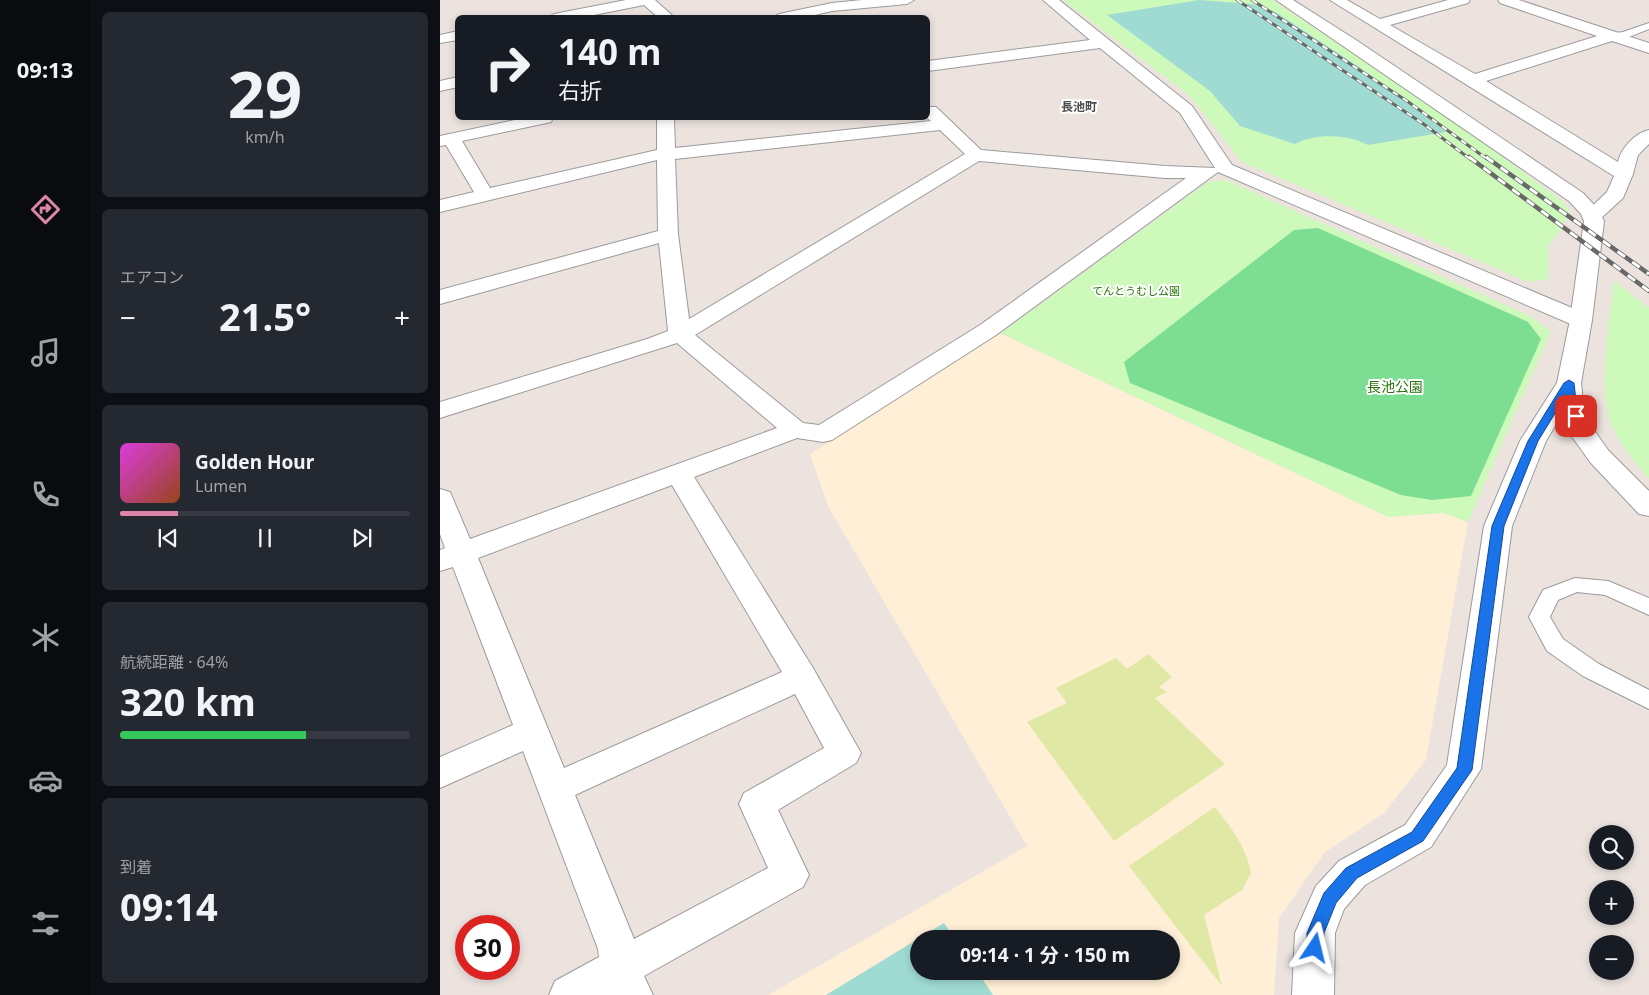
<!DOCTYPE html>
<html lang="ja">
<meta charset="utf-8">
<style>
:root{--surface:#171b24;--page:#242831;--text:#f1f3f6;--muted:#9ea1a6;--line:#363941;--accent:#dd86a9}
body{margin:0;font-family:"Noto Sans","Noto Sans JP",sans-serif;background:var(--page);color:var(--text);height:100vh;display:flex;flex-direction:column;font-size:19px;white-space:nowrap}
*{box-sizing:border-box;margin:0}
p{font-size:16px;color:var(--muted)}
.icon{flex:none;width:28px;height:28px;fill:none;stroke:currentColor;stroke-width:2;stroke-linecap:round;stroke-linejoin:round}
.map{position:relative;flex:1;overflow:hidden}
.details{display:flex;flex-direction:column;gap:12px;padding:12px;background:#0d0f14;width:350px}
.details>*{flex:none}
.top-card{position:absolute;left:15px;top:15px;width:475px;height:105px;border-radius:8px;box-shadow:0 2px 8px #0003;background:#171b24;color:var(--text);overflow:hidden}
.controls{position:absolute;left:1149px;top:825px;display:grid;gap:10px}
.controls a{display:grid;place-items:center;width:45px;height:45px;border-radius:50%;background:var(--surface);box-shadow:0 2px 8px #0003;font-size:25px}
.speed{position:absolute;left:15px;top:915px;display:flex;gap:10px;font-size:25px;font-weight:700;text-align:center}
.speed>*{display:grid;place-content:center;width:65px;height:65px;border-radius:50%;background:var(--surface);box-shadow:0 2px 8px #0003;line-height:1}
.speed .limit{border:8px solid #d22;background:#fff;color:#111}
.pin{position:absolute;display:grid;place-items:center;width:42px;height:42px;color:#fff;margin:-21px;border-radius:10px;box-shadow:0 2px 8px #0006}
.me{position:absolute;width:55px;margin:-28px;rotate:10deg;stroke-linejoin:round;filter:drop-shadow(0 0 4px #0008)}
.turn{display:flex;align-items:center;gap:18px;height:105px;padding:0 20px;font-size:22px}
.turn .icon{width:65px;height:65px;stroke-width:2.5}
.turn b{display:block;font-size:35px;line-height:42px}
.big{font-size:38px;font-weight:700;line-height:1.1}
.details .card{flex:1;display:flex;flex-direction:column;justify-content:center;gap:8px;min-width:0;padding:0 18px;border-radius:8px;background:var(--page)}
.details .dial{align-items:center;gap:0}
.dial b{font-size:65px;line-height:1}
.song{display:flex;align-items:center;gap:15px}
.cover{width:60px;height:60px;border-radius:8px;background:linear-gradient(135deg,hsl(300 70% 55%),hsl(20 70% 35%))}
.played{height:5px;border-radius:2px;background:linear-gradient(90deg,var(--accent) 20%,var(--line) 20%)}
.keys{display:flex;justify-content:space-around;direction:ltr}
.heat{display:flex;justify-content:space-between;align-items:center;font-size:28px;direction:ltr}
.charge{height:8px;border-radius:4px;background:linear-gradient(90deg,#34c759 64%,var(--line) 0)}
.trip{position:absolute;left:470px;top:930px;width:270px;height:50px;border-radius:25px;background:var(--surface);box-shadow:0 2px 8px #0003;font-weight:700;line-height:50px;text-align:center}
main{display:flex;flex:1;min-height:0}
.tab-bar{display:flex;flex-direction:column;width:90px;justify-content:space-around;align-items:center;background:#090b0e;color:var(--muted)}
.tab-bar .icon{width:35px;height:35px}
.tab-bar .selected{color:var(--accent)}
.tab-bar b{font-size:22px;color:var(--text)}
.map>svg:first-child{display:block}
</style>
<main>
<nav class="tab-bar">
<b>09:13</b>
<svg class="icon selected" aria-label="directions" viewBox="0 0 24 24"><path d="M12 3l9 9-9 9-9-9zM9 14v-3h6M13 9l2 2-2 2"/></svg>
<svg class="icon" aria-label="music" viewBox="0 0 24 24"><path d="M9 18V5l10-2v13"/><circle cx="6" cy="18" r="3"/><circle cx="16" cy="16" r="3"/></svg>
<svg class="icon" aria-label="phone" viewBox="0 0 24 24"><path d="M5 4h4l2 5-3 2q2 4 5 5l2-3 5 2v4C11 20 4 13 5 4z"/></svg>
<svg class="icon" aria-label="climate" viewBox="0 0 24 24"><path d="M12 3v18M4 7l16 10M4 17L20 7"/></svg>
<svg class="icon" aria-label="car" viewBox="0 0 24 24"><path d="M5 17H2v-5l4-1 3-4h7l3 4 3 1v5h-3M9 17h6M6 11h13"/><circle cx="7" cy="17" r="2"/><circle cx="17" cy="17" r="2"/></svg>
<svg class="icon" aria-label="filters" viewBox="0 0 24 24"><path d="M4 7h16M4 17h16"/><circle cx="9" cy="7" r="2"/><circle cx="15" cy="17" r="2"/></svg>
</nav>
<section class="details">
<div class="card dial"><b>29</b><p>km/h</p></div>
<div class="card"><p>エアコン</p>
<div class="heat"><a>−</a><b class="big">21.5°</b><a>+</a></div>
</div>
<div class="card">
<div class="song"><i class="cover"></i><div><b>Golden Hour</b><p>Lumen</p></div></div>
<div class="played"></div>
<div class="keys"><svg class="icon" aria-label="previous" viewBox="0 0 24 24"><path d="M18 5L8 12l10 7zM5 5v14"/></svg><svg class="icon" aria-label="pause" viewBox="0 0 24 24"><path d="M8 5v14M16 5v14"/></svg><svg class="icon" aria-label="next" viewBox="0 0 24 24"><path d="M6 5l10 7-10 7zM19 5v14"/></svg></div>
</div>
<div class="card"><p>航続距離 · 64%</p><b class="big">320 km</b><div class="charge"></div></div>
<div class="card"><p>到着</p><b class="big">09:14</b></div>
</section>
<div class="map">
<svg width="1209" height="995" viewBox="0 0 1209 995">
<rect width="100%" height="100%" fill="#ece3df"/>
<path fill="#ffefd6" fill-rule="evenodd" d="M560,333L948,517L1003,513L1028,522L986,760L944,813L885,852L839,918L834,995H328L587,846L388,506L370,454ZM479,939H731V971H479Z"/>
<path fill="#dfe8a4" d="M708,654L732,677L719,687L727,692L715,698L785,764L674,841L587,722L627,703L616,688L676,658L687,669Z
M775,807C792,829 806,846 811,873L802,890L764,915L782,986L689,866Z"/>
<path fill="#cdf9ba" d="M623,0H832L994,107L1122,201L1130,211L1119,232L1108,245V279L1089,282L802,162L750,96Z
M786,180L1090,316L1111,331L1028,522L1003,513L948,517L561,333L768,182Z
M1174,281L1209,308V479C1194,461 1176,441 1169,418C1158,381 1170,321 1174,281Z"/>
<path fill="#7cdd93" d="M878,228L1088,322L1101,339L1031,496L992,500L961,495L690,383L684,362L854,230Z"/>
<path fill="#9fdbd2" d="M759,0L812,4L834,11L919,67L1006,132L928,145C908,134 875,133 855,144L800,126L770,91L667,15Z
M504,923L515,939H479V971H537L553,995H386Z"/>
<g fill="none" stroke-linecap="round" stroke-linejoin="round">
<defs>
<path id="service" d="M1209,23V29C1198,33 1176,45 1166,36L1167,34L1183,32Z
M1135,578L1168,581L1209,598V615L1165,595L1137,592L1118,600L1110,617L1123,639L1159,664L1209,690V709L1143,676L1107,651L1089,617L1103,590Z"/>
<path id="minor" d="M186,0H215L235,18H219L204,5L139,18H107L114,14Z
M422,0H474L467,4L392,11L362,18H332L339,14L392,3Z
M603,0H619L752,106L792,165L1149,315L1152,320L1149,325L1141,327L1133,325L778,172L556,335L392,440L383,442L357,438L254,477L373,668L421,753L416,763L338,810L369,875L363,887L204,976L213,995H109L115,981L159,957L158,949L83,751L0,788V757L73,725L13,567L0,571V550L5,548L0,534V489L10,492L30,539L337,428L237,343L0,418V402L207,339L228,331L219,243L0,304V290L218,231L217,160L0,212V200L34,192L6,145L0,146V136L84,118H113L111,122L22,141L50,188L217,150V118H234L235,148L491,121L487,118L488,107H496L541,150L725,166L775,168L740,113L660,48L488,71V61L650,40ZM500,130L525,154L249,319L238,234L235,159ZM539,161L725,178H746L540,325L379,425L363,423L255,335ZM232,485L342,672L124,768L38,558ZM355,694L384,748L304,793L299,804L328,868L194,939L135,795Z
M890,0H907L940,19L1008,0H1030L1028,3L950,25L1035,74L1157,36L1060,3L1058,0H1079L1209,43V53L1172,41L1046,81L1178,162C1181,148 1195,133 1209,130V144L1198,155L1193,174L1183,198L1159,220L1152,222L1145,220L1142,216L1167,192L1174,176Z
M18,31V40L0,43V35Z
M18,77V87L0,91V81Z
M1129,376L1138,378L1141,383L1106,441L1072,526L1041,769L991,847L925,885L904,909L895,933L894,995H852L855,933L876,886L899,861L965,825L1007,765L1044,526L1080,441L1120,378Z"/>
<path id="tertiary" d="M836,0H853L916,40L1143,193L1157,208L1164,221L1152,320L1141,383L1143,401L1154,430L1168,450L1209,491V516L1199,514L1150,462L1128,431L1119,401L1117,383L1130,320L1144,221L1141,214L1129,201Z"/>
</defs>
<use href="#service" stroke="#9b9b9b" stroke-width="2"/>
<use href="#minor" stroke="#9b9b9b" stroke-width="2"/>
<use href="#tertiary" stroke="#9b9b9b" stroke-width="2"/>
<use href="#service" fill="#fff" fill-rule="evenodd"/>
<use href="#minor" fill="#fff" fill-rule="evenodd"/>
<use href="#tertiary" fill="#fff" fill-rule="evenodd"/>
<defs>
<path id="rail-far1" d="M797,0L985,125L1030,159
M812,0L967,101L1047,159"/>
<path id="rail" d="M1029,157L1209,291
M1046,157L1209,274"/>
</defs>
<use href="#rail-far1" stroke="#686868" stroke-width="3"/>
<use href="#rail" stroke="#686868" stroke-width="4.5"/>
<use href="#rail-far1" stroke="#fff" stroke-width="2" stroke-dasharray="6" stroke-linecap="butt"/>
<use href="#rail" stroke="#fff" stroke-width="3" stroke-dasharray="9" stroke-linecap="butt"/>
</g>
<path fill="#1a73e8" stroke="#114b97" d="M1129,380L1134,383L1136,401L1141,416L1136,420L1132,419L1125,397L1098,441L1064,526L1032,770L983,841L917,878L896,903L884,933L883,948L881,954L875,956L869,954L867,948V933L884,893L906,868L972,832L1017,768L1052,526L1088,441L1124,383Z"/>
<g text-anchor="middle" stroke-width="4" stroke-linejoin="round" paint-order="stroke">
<g font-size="11" fill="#2a760a" stroke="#fff">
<text x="696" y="295">てんとうむし公園</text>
</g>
<g font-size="12" font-weight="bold" fill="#4d4d4d" stroke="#fff">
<text x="639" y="111">長池町</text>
</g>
<g font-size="14" fill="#2a760a" stroke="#fff">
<text x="955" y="392">長池公園</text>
</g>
</g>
</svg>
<div class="controls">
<a><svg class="icon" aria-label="search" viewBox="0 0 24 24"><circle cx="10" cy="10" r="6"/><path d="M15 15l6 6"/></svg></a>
<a>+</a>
<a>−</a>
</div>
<div class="speed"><div class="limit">30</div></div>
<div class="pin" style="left:1136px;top:416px;background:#d93025"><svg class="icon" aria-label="arrive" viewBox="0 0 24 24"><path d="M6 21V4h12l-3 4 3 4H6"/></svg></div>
<svg class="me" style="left:875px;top:948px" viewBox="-20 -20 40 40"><path d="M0-17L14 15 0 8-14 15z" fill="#1a73e8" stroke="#fff" stroke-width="4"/></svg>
<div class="trip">09:14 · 1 分 · 150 m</div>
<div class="top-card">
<div class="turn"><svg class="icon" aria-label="right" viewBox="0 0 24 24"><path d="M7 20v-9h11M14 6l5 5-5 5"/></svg><div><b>140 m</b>右折</div></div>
</div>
</div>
</main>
